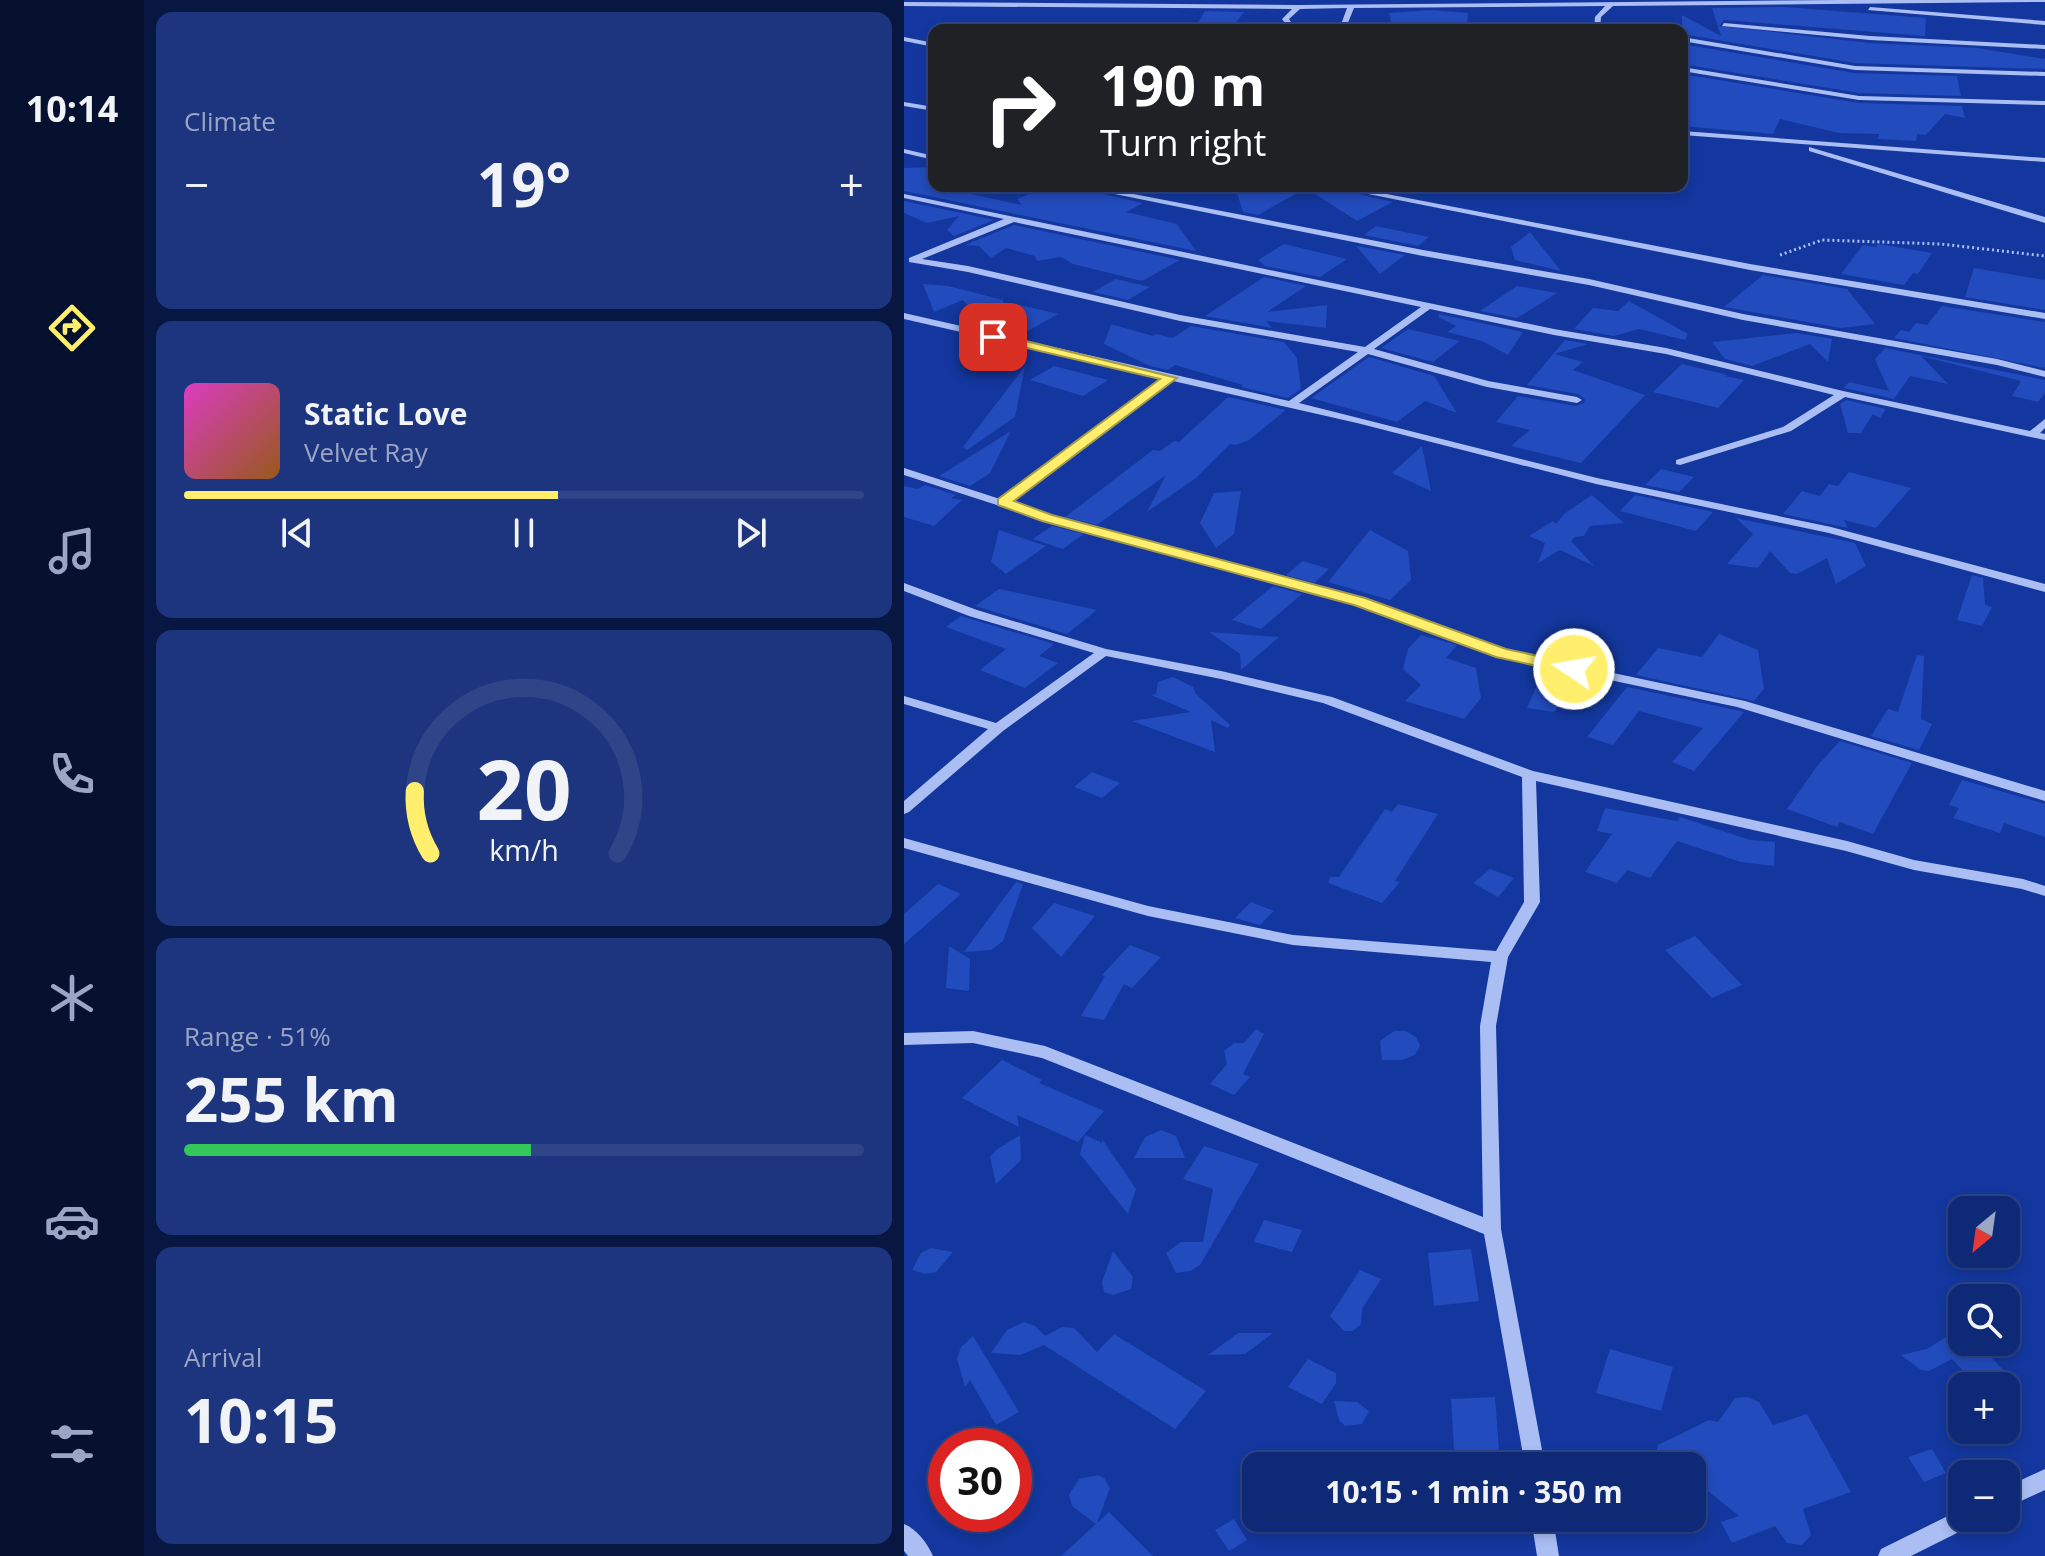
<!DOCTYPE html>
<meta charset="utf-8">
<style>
:root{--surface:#0e2976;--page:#1c357e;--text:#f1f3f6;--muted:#9ba6c5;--line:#2e4588;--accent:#ffef6d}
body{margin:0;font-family:"Open Sans",sans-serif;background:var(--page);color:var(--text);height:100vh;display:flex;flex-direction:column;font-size:30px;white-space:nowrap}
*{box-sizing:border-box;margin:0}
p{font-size:26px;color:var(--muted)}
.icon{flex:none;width:44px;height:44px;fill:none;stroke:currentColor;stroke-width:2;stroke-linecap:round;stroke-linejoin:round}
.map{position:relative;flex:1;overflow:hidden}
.drawer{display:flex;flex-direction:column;gap:12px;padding:12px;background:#081741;width:760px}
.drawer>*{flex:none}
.banner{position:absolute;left:24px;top:24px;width:760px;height:168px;border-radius:16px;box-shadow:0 4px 12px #0003,0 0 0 2px var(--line);background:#202124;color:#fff;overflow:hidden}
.needle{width:52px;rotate:209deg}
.controls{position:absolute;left:1044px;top:1196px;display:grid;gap:16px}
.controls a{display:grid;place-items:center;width:72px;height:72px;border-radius:16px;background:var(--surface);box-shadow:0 4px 12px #0003,0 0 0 2px var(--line);font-size:40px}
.speed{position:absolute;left:24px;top:1428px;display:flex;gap:16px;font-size:40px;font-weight:700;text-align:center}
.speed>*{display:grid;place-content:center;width:104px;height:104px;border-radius:50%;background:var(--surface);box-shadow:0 4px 12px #0003,0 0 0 2px var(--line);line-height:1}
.speed .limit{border:12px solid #d22;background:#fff;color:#111}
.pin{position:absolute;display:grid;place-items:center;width:68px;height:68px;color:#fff;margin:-34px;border-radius:16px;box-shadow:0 4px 12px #0006}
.me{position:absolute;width:88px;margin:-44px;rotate:282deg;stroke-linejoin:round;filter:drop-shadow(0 0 6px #0008)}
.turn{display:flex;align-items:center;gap:28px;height:168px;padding:0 40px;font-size:36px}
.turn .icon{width:104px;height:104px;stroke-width:2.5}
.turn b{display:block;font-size:56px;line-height:68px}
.big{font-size:60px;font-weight:700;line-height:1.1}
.drawer .widget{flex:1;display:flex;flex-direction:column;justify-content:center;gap:12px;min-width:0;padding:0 28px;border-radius:16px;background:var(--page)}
.drawer .dial{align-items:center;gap:0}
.dial svg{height:208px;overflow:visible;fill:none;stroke:var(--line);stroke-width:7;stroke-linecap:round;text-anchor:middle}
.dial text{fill:var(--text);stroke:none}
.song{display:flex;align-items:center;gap:24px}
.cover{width:96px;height:96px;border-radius:12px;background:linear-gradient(135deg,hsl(310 70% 55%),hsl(30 70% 35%))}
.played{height:8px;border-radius:4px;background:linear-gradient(90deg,var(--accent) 55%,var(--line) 55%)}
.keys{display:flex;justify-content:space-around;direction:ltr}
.heat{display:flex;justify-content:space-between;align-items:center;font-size:44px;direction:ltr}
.charge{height:12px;border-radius:6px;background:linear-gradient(90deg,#34c759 51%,var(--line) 0)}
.trip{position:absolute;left:338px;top:1452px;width:464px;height:80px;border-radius:16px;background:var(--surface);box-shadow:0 4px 12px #0003,0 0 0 2px var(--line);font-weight:700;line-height:80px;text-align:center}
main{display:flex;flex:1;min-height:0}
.tab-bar{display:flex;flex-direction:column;width:144px;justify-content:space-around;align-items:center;background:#06102f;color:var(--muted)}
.tab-bar .icon{width:56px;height:56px}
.tab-bar .selected{color:var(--accent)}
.tab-bar b{font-size:36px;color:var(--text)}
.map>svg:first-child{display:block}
</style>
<main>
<nav class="tab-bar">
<b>10:14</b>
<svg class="icon selected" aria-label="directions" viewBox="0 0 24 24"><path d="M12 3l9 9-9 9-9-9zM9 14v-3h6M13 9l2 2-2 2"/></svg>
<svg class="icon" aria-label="music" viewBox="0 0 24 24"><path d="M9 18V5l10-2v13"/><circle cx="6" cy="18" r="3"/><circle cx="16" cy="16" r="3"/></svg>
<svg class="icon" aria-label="phone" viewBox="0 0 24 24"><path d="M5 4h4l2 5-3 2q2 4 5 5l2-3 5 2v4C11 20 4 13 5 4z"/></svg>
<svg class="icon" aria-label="climate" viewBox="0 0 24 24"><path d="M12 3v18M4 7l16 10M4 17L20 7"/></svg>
<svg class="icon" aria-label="car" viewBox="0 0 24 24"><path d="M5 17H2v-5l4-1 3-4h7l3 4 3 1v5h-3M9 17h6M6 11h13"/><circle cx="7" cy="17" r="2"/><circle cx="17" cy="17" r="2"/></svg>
<svg class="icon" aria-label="filters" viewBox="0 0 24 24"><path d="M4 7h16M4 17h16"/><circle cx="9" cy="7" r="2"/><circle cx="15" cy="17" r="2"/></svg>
</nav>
<section class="drawer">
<div class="widget"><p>Climate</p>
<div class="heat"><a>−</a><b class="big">19°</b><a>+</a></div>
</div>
<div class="widget">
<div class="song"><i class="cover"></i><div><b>Static Love</b><p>Velvet Ray</p></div></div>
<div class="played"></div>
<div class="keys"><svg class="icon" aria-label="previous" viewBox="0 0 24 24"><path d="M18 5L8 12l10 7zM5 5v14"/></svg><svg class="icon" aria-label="pause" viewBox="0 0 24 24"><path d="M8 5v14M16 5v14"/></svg><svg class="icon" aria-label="next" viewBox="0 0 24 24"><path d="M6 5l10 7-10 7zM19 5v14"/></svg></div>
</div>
<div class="widget dial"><svg viewBox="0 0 100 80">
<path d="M14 69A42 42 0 1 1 86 69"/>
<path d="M14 69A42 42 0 0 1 8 45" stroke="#ffef6d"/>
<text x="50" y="56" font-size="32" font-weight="700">20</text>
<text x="50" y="72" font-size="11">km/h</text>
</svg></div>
<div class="widget"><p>Range · 51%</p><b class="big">255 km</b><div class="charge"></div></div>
<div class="widget"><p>Arrival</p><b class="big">10:15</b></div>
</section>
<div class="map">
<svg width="1141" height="1556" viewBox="0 0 1141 1556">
<rect width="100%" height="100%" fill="#13379e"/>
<path fill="#224bbd" d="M881,7L1022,18L1021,36L820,20L815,26L966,43L1073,48L1141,59V69L951,63L778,34V15L817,36L808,8Z
M526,10L564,13L563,30H489L485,13Z
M301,11L340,12L327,29L313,30L292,26Z
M778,44L950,73L1053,76L1057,96L955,93L778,64Z
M778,74L955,103L1058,106L1061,118L1041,114L1022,135L1013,134L1012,141L974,139L975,134L935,133L876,119L869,134L778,126Z
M30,167V186L118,205L113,199L140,188L153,192L164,186L239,203L222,212L273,224L292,251L0,191V168Z
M331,186H421L489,202L453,221L402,188L354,215L339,212Z
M0,201L90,220L50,236L43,230L55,216L23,223L0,213Z
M110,225L276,260L238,281L169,264L157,257L133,261L131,256L102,248L87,258L75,246L61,245Z
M472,226L525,237L514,246L460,235Z
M626,232L657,271L611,260L607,247Z
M380,244L443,259L416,277L361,266L354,260Z
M974,244L1028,253L1014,274L1009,273L1000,285L937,274L959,245L972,247Z
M452,246L501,255L476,274Z
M1070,268L1141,280V310L1061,297Z
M859,275L943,289L971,324L937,328L820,307Z
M360,277L402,286L363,312L423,305L422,328L362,321L368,328L301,316Z
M212,279L246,287L224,300L189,292Z
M19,284L44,286L99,300L101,313L116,305L154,314L115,336L83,329L59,300L30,312Z
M613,286L653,293L613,318L576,311Z
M725,301L784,334L781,340L735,329L710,336L670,329L689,308L714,311Z
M1038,306L1141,322V368L990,338L997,330L1005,332L1012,323L1023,325Z
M535,314L619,332L604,355L578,341L543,332L552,326L534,317Z
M207,324L249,336L252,334L269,338L287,326L380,342L393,358L397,389L384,398L337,387L339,385L271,365L264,370L246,366L200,344Z
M504,329L556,341L529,362L477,348Z
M893,333L928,339L924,362L906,344L848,366L821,359L808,342Z
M661,340L684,344L650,354L679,362L669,370L741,395L677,463L607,446L626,430L592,422L614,396L672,406L680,403L681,399L674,394L623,385Z
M981,348L1141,380V393L1134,402L1108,396L1117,381L1017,356L1044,384L1006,376L990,399L940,388L945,382L985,391L971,359Z
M465,357L530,376L553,413L521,401L493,422L407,398Z
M778,364L824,375L821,376L840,380L814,408L749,392Z
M121,366L111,417L63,450L59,447Z
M150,366L204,380L179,396L126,380Z
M324,397L382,410L345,440L332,445L326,444L292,478L243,512L262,475L193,525L161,517L249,450L256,451L270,441L275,442Z
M942,400L982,409L976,418L969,414L957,433H944L936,404Z
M107,431L86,473L66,486L35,476Z
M518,446L527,491L488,473Z
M757,469L790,477L775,492L741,485Z
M945,472L1007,488L972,528L940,520L944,528L879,514L898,491L916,496L925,484L934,486Z
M21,485L52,495L47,498L58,500L30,526L0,517V486L14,489Z
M337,491L330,534L312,548L296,523L310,493Z
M688,495L720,523L686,526L680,536L671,537L667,541L690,566L656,550L634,563L641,543L625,536L649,521L652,524L661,513Z
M731,495L809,512L792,531L716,511Z
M832,518L951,543L962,566L932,584L923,558L893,574L886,573L866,551L854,568L823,564L849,534Z
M148,526L180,534L159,549L129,539Z
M95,530L142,546L102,574L87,562Z
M466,530L504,551L507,580L486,600L424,582Z
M399,561L425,569L410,583L382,575Z
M1068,575L1079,578L1081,605L1088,607L1078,626L1053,620Z
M369,586L398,594L357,629L328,620Z
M95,589L128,596L193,610L163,634L71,606Z
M57,616L150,644L135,656L154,663L121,688L76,670L102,649L42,627Z
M305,632L375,637L337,670L336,654Z
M815,634L854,650L860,689L850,701L732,675L754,648L798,657Z
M517,635L553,645L542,658L572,668L577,698L560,719L501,701L517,685L499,669L504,649Z
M1013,655L1020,656L1017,719L1028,724L1015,750L967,736L984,709L994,712Z
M640,669L680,678L650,712L623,708Z
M269,677L289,687L292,694L326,725L324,728L307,720L311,752L228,721L287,712L247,695L252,694L254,682Z
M723,687L832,710L840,712L790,771L768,762L799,728L735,711L709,745L683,737Z
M936,741L1008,763L969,834L936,822L933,827L883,809L913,766Z
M188,772L216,783L198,798L170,787Z
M1058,780L1141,804V837L1100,823L1096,833L1049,818L1055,808L1045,805Z
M494,804L534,814L491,881L496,882L478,903L424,883L426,877H435L481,809L488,812Z
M701,808L773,821L776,817L846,840L871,842L870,866L837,862L773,841L746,878L723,870L713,883L681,872L708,834L693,831Z
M586,869L610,878L594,897L569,883Z
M112,882L119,884L99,941L87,950L60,952Z
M34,884L57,894L0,944V914Z
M347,902L370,911L356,925L331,918Z
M150,903L191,916L157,957L128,928Z
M791,936L796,941L838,985L808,998L761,950Z
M226,945L257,957L228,988L220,984L200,1020L177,1016L201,976L198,975Z
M45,946L66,959L65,991L42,988Z
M352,1029L360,1034L339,1074L346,1077L330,1095L306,1084L323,1064L320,1051L330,1043H340Z
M490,1031H502L512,1037L516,1046L511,1055L498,1060H478L476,1041Z
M98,1060L138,1080L135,1083L200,1111L174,1142L113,1115L115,1127L58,1098Z
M257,1130L272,1136L281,1158H230L241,1137Z
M116,1135L117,1160L92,1184L86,1157L92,1150Z
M181,1135L198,1143V1139L232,1189L224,1214L176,1154Z
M300,1146L355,1164L296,1265L286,1271L272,1273L262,1253L277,1242H299L309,1189L279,1179Z
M360,1220L398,1230L388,1252L350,1242Z
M27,1248L49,1252L32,1272L22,1274L8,1270L17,1253Z
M567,1249L575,1301L530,1306L524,1253Z
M209,1251L229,1277L227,1289L209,1295L200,1292L198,1282Z
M456,1270L477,1279L458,1309L457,1324L449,1331H440L426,1316Z
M120,1322L131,1326L141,1336L158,1327L170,1328L193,1352L210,1334L302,1391L271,1429L140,1345L116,1355L87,1353L103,1330Z
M1058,1327V1342H1072L1115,1386H1074L1048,1359L1025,1371L1017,1370L997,1355L1023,1349Z
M334,1333H369L341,1354L304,1355Z
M69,1336L115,1412L92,1425L66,1380L61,1387L53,1359L57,1347Z
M706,1349L769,1367L757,1411L692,1393Z
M404,1359L432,1373V1383L418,1404L384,1387Z
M591,1397L596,1464L551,1466L547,1399Z
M843,1397L855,1402L869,1425L903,1414L947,1492L899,1509L907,1535L898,1545L883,1543L871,1526L828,1543L817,1522L835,1516L804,1491L797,1466H755L751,1457L754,1445L805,1420L814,1422L831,1398Z
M430,1401L453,1402L465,1411L458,1424L441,1426L435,1420Z
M1028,1449L1042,1473L1020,1482L1004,1457Z
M194,1475L200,1478L206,1488L193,1523L205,1512L249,1556H157L192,1524L168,1506L165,1495L175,1479Z
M330,1519L343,1540L325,1551L311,1530Z"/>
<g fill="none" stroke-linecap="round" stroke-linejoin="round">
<path stroke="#aabef4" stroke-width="3" stroke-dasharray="2 3" stroke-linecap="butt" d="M876,255L918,240L1037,244L1141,256"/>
<path fill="#aabef4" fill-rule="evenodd" d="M936,0H1141V2L709,6L697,17L696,30H690L691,17L701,6L450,8L441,30H435L443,8L396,9L385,19L392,30H386L378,19L388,9L0,6V2L394,5Z
M966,7L1141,21V25L964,10Z
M820,23L966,36L1141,45V49L966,40L818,26Z
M0,37L30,43V47L0,41Z
M778,37L951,66L1141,72V76L951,70L778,41Z
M778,67L955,96L1141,101V105L955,100L778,71Z
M0,102L30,107V111L0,106Z
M778,131L1141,158V162L778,135Z
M905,147L1141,217V223L905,151Z
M0,149L30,156V160L0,153Z
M171,186H188L519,250L685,279L839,314L1093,359L1141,371V377L1093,365L839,320L685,285L519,256Z
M424,186H441L846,264L1141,313V319L846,270Z
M0,194L650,329L762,348L939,391L1126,431L1141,419V428L1136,433L1141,434V440L941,397L887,431L776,465L772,464V460L879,427L930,395L762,354L650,335L526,309L470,349L584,381L673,397L678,400L673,403L583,387L464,354L395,403L693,478L927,527L1141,584V592L925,533L692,484L453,423L269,381L106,502L147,516L459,599L601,650L841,701L1141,791V801L833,707L593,656L451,605L139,520L0,475V468L96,499L259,378L0,319V313L385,401L454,352L276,321L64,272L5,262V258L100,219L0,198ZM110,222L517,307L461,347L276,315L64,266L18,259Z
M0,583L73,610L202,649L317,671L428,697L629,771L943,841L1010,860L1119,879L1141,886V896L1118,889L1010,870L942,851L632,781L636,902L604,957L592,1026L597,1229L641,1466H621L580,1234L138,1058L69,1043L0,1045V1033L69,1031L141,1046L579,1217L576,1026L587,962L389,945L244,916L0,848V838L244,906L389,935L592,951L620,902L618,777L419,703L317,679L202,656L99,731L5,812L0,814V801L84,729L0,704V696L92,723L190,653L65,616L0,591Z
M1141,1469V1490L1102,1508V1487Z
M1058,1509V1518H1072L1069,1525L1007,1556H974L977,1549Z
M627,1518H649L655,1556H633Z
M0,1524C13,1529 24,1544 29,1556H4L0,1551Z"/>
</g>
<path fill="#ffef6d" stroke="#a69b47" stroke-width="2" d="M89,333L273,378L110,501L148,515L461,598L602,649L676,665L679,669L670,674L592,657L450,605L138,521L94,505V499L256,379L84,339L82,337Z"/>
</svg>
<div class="controls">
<a><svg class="needle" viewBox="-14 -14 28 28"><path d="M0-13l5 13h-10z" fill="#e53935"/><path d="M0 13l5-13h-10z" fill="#9ba6c5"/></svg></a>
<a><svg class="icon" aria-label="search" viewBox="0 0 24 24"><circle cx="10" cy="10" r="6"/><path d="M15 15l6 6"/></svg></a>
<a>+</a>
<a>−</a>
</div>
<div class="speed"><div class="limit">30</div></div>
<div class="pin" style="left:89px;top:337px;background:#d93025"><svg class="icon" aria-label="arrive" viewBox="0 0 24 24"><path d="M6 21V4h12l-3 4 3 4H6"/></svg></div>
<svg class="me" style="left:670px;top:669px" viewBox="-20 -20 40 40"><circle r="17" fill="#ffef6d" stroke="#fff" stroke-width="3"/><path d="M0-11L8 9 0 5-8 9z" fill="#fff"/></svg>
<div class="trip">10:15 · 1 min · 350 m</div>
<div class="banner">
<div class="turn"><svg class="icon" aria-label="right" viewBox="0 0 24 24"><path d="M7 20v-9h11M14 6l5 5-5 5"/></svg><div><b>190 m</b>Turn right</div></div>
</div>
</div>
</main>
